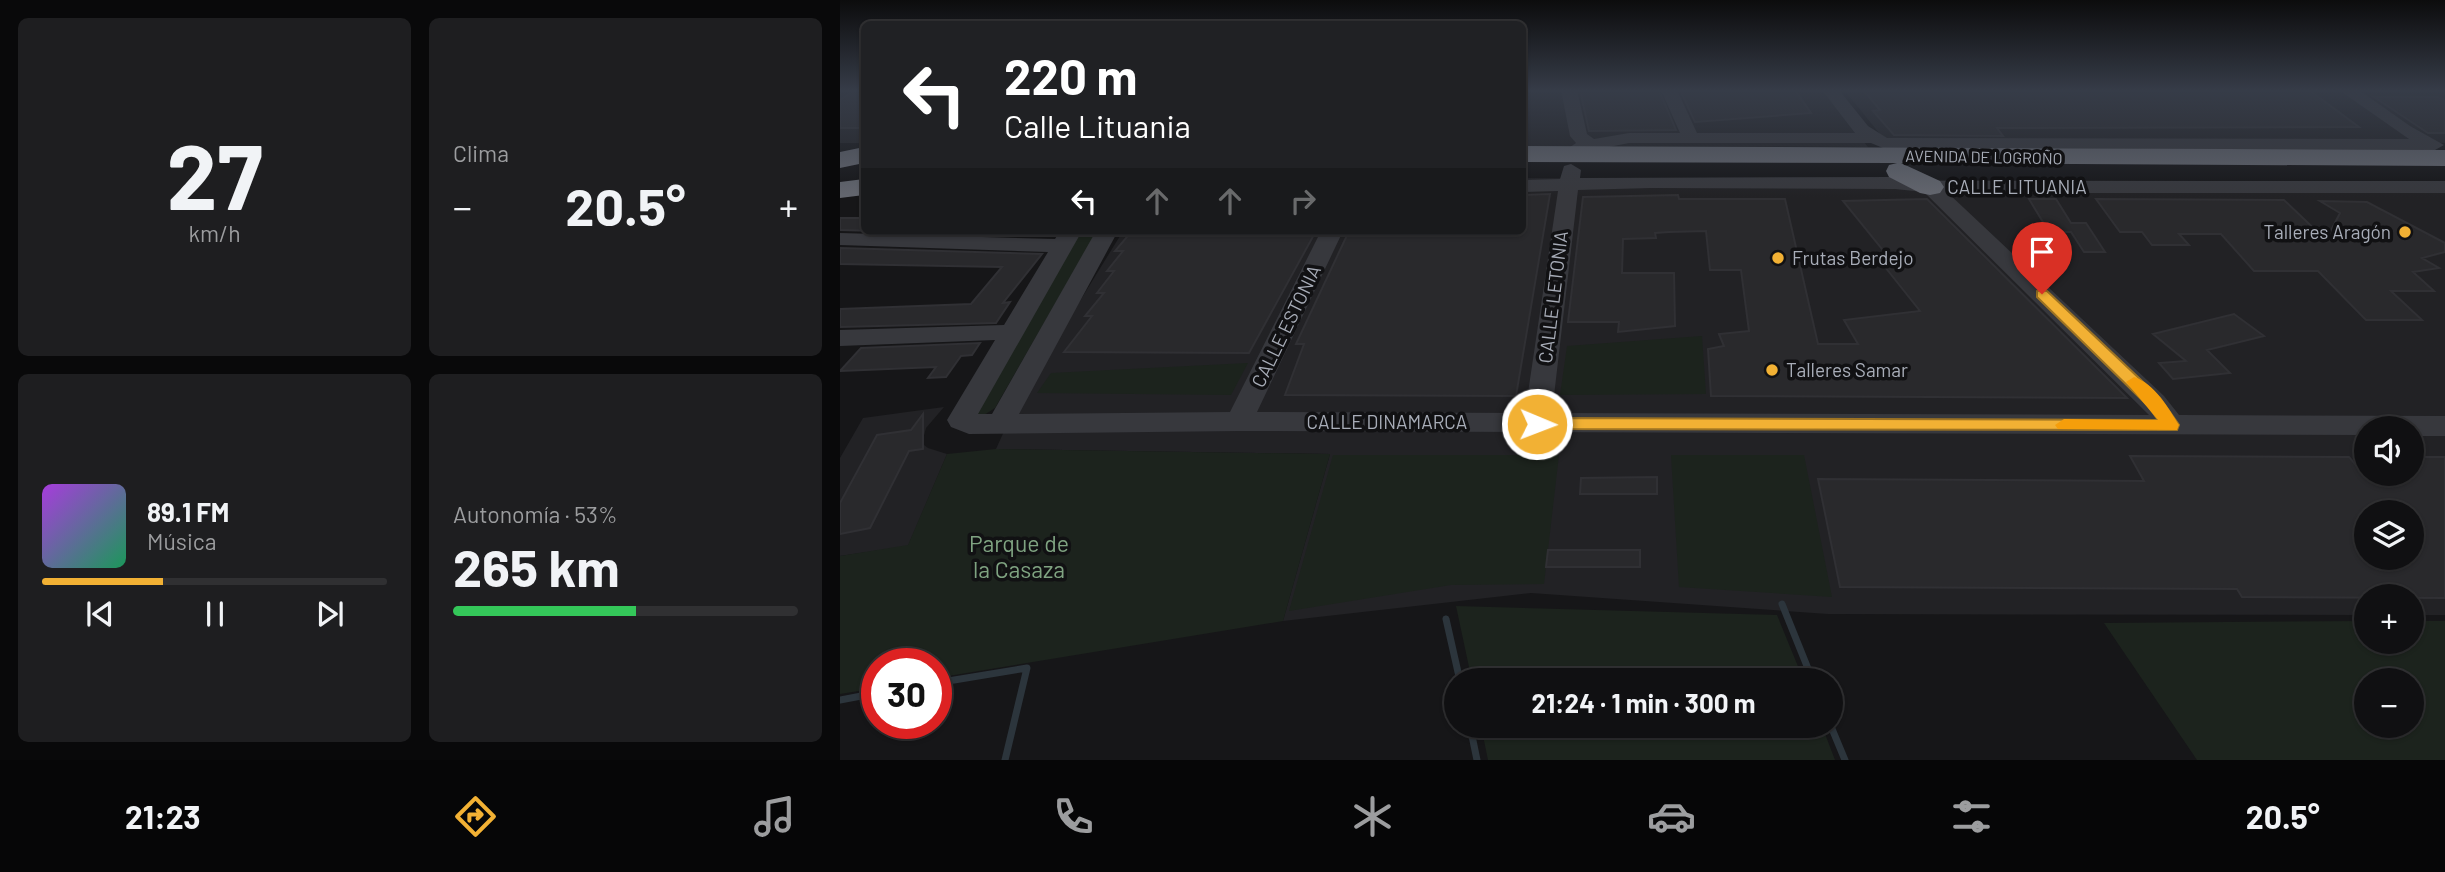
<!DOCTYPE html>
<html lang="es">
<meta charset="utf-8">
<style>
:root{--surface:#101012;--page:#1e1e20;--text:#f1f3f6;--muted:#9c9d9f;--line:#303032;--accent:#f2b134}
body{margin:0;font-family:Barlow,sans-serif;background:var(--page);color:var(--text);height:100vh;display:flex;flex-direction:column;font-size:26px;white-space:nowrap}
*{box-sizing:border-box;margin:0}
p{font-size:23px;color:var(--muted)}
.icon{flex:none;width:38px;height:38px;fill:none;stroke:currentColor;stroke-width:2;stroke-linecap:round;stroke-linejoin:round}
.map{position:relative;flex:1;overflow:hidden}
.side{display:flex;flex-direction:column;gap:18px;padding:18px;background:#09090a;width:840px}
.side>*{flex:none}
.hud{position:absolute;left:21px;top:21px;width:665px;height:214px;border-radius:10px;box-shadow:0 2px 5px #0004,0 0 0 2px var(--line);background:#202124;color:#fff;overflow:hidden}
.tools{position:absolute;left:1514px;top:416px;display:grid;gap:14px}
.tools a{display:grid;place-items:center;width:70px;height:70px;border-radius:50%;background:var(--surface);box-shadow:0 2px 5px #0004,0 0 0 2px var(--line);font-size:35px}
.speed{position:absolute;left:21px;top:648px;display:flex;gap:14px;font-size:35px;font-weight:700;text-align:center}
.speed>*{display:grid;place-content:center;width:91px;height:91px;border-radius:50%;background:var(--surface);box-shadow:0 2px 5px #0004,0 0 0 2px var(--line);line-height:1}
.speed .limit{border:10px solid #d22;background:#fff;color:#111}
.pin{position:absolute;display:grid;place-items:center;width:60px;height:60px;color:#fff;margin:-72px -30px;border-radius:50% 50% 50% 0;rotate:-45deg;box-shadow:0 0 7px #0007}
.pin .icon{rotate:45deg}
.me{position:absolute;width:77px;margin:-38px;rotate:91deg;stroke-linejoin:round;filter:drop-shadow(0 0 5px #0008)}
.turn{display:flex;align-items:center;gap:24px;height:147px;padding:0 28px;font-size:32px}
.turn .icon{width:91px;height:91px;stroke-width:2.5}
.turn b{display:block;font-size:49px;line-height:60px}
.lanes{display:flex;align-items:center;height:66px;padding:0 28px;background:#0003;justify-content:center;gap:35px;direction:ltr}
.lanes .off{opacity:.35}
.big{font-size:52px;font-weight:700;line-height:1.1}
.side .widget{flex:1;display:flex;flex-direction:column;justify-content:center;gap:10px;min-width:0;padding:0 24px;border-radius:10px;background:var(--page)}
.side .dial{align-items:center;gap:0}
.dial b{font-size:91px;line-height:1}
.song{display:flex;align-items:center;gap:21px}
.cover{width:84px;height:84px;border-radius:10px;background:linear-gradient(135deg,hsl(280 70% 55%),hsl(150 70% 35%))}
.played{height:7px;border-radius:4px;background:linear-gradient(90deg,var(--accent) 35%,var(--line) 35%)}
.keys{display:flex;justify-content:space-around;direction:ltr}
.heat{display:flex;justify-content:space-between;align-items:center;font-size:38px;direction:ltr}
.charge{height:10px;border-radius:5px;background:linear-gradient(90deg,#34c759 53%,var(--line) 0)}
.side .tiles{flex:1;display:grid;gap:18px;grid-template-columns:repeat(2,1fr)}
.trip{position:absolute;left:604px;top:668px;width:399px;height:70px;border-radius:35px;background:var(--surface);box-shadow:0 2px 5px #0004,0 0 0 2px var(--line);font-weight:700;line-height:70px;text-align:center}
.tab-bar{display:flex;height:112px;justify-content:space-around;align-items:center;background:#060607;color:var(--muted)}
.tab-bar .icon{width:49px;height:49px}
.tab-bar .active{color:var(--accent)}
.tab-bar b{font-size:32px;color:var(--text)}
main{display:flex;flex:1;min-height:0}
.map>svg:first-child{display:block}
</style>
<main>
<section class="side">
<div class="tiles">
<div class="widget dial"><b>27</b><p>km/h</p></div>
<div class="widget"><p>Clima</p>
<div class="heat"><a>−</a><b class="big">20.5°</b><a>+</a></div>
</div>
<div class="widget">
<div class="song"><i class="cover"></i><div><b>89.1 FM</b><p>Música</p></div></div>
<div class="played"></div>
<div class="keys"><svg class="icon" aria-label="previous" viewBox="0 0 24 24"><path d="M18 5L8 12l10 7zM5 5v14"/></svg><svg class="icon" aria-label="pause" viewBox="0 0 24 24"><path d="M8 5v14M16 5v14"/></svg><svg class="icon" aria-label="next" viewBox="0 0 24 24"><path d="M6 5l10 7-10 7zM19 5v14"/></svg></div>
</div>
<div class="widget"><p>Autonomía · 53%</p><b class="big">265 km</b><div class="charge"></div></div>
</div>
</section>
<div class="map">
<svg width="1605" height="760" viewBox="0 0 1605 760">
<rect width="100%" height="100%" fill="#161618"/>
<path fill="#222225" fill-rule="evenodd" d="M0,90H24V143H0Z
M682,90H983L1028,147L683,146Z
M1004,90H1605V143L1044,139Z
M683,178L1605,182V615H1572V597H1526V615L988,614L691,593L443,621L490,454L156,449L176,405L283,231H682ZM1526,429H1572V474H1526ZM1526,513H1572V558H1526Z
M104,407L86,428L83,439L84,445L88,448L107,454L68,546L0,556V458L23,418Z"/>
<path fill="#1c231d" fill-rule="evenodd" d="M237,231H257L155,408L141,417L133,416Z
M862,336L866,394L720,395L727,346Z
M408,363L391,395L197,393L211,373Z
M156,449L490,454L443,621L96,678V663H37V688L0,694V556L68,545L107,454Z
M493,455H719L704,584L611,585L449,611Z
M831,455H964L992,597L839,587Z
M616,606L937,615L964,681H632Z
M1526,621V642H1572V621H1605V760H1357L1264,623ZM1526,681H1572V726H1526Z
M641,726H982L995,760H648Z"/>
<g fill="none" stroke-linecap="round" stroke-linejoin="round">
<path stroke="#2c353c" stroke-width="7" d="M942,604L973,681
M606,619L620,681
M96,683L187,668L165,760
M0,700L37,693
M990,724L1005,760
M630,726L637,760"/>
</g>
<path fill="#29292c" stroke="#303034" stroke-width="2" fill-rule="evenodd" d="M15,90H24V128H0V100Z
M740,90H819L836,130L749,131Z
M840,90H955L971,113L855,122Z
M1023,90H1469L1519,127L1157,128L1163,136L1054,135L1033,111L1040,110Z
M1534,97H1598L1605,100V133H1588Z
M710,194L676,396L445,395L464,344H456L509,231H682V195Z
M838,195L839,199H945L978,344H1018L1004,320L1080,311L1045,267L1055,265L1003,201L1087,199L1287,398L871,396L868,349L884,346L879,334L909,331L901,270H870L866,231L829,232L815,233L816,238L783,239L782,273H834L835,326L778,332L779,322H728L743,197Z
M1189,199H1216L1231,223H1246L1265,252H1244L1231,232H1209Z
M1256,199L1444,200L1486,240L1500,213L1480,201L1527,202L1605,243V252L1582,258L1599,268L1573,272L1594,291H1551L1582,320H1526L1478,271H1414L1381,234H1339L1349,245H1312L1302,232H1280Z
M0,218H24V231H217L214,236L0,230Z
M292,231H476L409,353L224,352L252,316H245L264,293H257L274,271H267L283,251H275Z
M0,248L202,254L163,303L170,302L156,323L0,327V309L131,304L162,267L0,264Z
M1394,314L1424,336L1367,350L1390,373L1333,379L1319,363L1346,361L1313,334Z
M140,343L132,355L121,356L106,377L88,378L96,367L0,371L21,348Z
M83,414V449L69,451L30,528L0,534V503L37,435L71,430Z
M1290,456L1509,457L1524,474H1572V457H1605V598L1402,597L1397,589L1000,587L978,479L1304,481ZM1526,513H1572V558H1526Z
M817,477V494H740L741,478Z
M708,550H800V567H706Z"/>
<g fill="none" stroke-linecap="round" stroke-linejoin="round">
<path fill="#37383d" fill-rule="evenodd" d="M721,90H737L747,134L754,139L789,133H840L821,90H837L857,133H1015L982,90H999L1028,126L1047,138L1569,139L1499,90H1519L1570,126L1604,145L1595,150L1043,148L1031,143H789L749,151L729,160L720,154L736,143L730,136Z
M731,164L741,170L740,178L1055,177L1090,181H1605V193H1108L1324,396L1339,415L1605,416V436H1572V429H1526V435L399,431L129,434L111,427L107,420L155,340L0,346V330L164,325L208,252L0,245V233L215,239L220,231H242L138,414H152L256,231H278L179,414L390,412L481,231H503L417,412L685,413L718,191L682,192V180L720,179L724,166ZM811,188L1055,189L1084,192L1309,415L712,413L738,190Z"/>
<path fill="#63666e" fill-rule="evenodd" d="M682,146L1605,150V166L1061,163L1100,181L1104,187L1100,193L1090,195L1080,193L1049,177L1046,171L1049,165L1057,163L682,162Z
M24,147V163L0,168V152Z
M24,179V195L0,198V182Z"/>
</g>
<linearGradient id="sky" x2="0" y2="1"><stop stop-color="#0c0c0d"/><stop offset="0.46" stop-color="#363c48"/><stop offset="1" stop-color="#363c48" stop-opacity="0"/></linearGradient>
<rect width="1605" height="197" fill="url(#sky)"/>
<path fill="#f2b134" stroke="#9d7322" stroke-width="2" d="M1202,290L1207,291L1320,398L1339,425L1337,430L697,429L689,424L697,418L1318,420L1308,406L1197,297V291Z"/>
<path fill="#f59e0b" d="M1294,377C1314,383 1329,409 1339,425L1337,430L1218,429L1215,425L1224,419L1318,420L1286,382Z"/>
<g fill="#f2b134" stroke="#111113" stroke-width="2.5">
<circle cx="1565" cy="232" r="7"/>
<circle cx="938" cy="258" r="7"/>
<circle cx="932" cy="370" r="7"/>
</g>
<g text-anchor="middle" stroke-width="7" stroke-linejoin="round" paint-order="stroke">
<g font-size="16" fill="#a8adb8" stroke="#111113">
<text transform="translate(1144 157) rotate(1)" y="6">AVENIDA DE LOGROÑO</text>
</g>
<g font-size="19" fill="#a8adb8" stroke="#111113">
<text x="1177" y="194">CALLE LITUANIA</text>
<text transform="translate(713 297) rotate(-83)" y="7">CALLE LETONIA</text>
<text transform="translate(446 326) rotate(-64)" y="7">CALLE ESTONIA</text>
<text x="547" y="429">CALLE DINAMARCA</text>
</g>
<g font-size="19" fill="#a8adb8" stroke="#111113" text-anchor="start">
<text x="1551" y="239" text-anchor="end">Talleres Aragón</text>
<text x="952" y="265">Frutas Berdejo</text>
<text x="946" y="377">Talleres Samar</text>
</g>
<g font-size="23" fill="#7fa381" stroke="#111113">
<text x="179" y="552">Parque de<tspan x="179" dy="26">la Casaza</tspan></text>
</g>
</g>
</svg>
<div class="tools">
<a><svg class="icon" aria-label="sound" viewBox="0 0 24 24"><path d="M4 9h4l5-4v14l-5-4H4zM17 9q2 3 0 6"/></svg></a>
<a><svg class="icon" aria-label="layers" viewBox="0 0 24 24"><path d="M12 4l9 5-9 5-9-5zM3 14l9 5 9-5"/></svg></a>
<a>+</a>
<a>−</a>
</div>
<div class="speed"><div class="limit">30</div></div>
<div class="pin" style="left:1202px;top:294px;background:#d93025"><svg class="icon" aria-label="arrive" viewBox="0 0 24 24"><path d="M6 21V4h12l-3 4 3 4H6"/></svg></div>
<svg class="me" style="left:697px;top:424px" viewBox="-20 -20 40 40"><circle r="17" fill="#f2b134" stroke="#fff" stroke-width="3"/><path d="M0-11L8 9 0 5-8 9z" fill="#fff"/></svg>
<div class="trip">21:24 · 1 min · 300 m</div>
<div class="hud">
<div class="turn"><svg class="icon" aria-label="left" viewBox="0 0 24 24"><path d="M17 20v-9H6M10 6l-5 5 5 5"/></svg><div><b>220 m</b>Calle Lituania</div></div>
<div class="lanes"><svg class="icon" aria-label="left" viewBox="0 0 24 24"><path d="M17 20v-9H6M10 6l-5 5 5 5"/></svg><svg class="icon off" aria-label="ahead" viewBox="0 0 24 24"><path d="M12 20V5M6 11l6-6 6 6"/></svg><svg class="icon off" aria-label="ahead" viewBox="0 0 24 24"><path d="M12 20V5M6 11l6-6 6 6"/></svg><svg class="icon off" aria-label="right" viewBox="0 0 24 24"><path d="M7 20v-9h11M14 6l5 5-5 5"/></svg></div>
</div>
</div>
</main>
<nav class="tab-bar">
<b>21:23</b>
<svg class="icon active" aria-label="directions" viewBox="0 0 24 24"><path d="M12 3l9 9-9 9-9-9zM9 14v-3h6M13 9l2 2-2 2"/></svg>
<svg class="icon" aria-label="music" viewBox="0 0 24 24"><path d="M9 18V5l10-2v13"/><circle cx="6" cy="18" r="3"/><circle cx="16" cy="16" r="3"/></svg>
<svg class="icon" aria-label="phone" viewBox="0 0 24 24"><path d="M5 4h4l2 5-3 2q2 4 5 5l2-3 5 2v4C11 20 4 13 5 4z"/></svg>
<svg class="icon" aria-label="climate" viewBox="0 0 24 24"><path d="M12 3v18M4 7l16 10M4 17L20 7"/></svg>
<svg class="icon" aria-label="car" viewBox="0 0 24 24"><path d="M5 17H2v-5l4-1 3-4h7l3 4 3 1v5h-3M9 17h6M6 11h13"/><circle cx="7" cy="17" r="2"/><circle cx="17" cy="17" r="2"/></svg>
<svg class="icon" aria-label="filters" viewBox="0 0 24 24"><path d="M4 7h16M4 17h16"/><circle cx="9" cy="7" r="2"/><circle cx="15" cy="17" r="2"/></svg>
<b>20.5°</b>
</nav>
